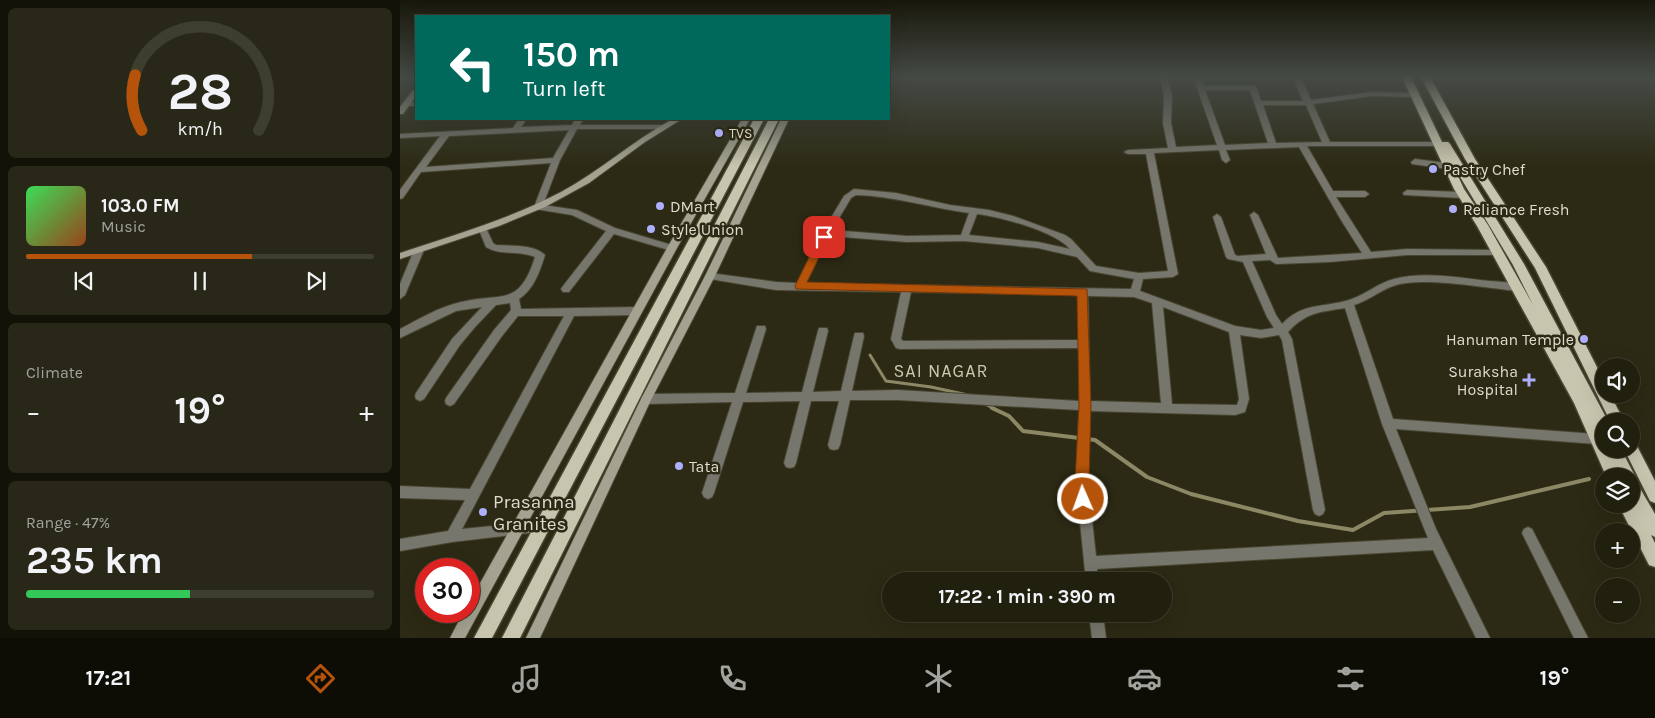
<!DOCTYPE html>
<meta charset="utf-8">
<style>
:root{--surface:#21200f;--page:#292818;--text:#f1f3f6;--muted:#a2a39e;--line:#3e3e2f;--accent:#b45309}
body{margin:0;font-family:Karla,sans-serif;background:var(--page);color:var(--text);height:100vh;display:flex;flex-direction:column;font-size:19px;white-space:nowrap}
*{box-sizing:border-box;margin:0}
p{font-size:16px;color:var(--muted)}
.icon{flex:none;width:28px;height:28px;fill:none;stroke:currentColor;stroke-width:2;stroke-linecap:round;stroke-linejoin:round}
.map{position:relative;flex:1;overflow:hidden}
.panel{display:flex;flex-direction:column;gap:8px;padding:8px;background:#121208;width:400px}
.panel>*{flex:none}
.top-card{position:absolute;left:15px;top:15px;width:475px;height:105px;border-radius:0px;box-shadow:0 5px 20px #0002,0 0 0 1px var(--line);background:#00695c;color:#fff;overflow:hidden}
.buttons{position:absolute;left:1195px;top:358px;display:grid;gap:10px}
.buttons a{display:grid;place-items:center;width:45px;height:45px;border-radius:50%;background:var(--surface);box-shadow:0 5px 20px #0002,0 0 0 1px var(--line);font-size:25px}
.speed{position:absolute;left:15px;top:558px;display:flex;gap:10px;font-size:25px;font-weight:700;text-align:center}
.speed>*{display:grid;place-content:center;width:65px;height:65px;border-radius:50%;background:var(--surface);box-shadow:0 5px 20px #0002,0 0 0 1px var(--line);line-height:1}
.speed .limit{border:8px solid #d22;background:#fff;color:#111}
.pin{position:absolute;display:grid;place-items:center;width:42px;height:42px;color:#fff;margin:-21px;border-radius:10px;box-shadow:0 2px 8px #0006}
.me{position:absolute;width:55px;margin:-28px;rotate:358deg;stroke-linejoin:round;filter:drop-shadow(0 0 4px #0008)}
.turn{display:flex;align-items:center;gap:18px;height:105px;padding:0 25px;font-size:22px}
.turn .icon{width:65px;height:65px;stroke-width:2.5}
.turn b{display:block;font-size:35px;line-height:42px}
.big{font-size:38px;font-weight:700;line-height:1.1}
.panel .widget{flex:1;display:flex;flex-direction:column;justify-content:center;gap:8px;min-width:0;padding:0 18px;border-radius:8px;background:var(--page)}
.panel .dial{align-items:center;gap:0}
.dial svg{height:130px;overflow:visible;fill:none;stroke:var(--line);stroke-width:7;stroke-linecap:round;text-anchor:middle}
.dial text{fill:var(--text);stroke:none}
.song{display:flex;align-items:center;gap:15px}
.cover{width:60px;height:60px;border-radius:8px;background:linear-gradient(135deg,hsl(130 70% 55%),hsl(20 70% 35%))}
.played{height:5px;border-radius:2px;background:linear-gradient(90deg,var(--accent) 65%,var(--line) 65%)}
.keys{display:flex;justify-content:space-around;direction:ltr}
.heat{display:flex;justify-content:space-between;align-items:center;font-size:28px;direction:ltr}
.charge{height:8px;border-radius:4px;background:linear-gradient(90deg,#34c759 47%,var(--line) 0)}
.trip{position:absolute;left:482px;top:572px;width:290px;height:50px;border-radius:25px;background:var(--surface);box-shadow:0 5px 20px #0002,0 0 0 1px var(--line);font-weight:700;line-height:50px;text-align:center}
.tabs{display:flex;height:80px;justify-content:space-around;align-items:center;background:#0d0d06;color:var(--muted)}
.tabs .icon{width:35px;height:35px}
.tabs .active{color:var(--accent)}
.tabs b{font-size:22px;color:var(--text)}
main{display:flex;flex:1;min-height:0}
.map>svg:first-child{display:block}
</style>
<main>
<section class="panel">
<div class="widget dial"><svg viewBox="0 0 100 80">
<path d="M14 69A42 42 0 1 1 86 69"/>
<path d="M14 69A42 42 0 0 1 10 35" stroke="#b45309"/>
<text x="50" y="56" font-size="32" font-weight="700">28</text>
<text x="50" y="72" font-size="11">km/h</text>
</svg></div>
<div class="widget">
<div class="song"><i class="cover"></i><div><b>103.0 FM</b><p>Music</p></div></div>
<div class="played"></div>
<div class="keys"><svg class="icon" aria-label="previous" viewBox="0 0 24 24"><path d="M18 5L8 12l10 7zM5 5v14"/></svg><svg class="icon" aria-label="pause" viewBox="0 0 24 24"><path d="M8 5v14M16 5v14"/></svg><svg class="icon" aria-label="next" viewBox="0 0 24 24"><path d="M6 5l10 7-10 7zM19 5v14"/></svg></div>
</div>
<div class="widget"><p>Climate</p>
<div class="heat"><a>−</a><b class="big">19°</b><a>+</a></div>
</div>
<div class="widget"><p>Range · 47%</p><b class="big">235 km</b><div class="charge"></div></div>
</section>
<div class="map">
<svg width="1255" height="638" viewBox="0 0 1255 638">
<rect width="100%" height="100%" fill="#2c2a14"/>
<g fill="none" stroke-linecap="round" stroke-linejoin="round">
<path stroke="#8c8865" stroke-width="3" d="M470,355L486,381L531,387L568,395
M585,404L595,409"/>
<path stroke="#8c8865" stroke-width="4" d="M592,408L609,416L623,431L695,440L747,477L791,494L898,521L953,530L984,513L1070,507L1189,479"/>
<defs>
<path id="street" d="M760,77H767L772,95L771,123L776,147L817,145L794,79L797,77H801L804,86H856L861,101H903L893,77H900L911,100L972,92L1014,93L1018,95L1014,97L972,96L913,104L930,142H1037L1041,144L1040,146H907L933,191H965L969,194L965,197H936L971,252L1007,249L1098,250L1103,253L1101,255H1007L930,262L876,264L870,260L852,261L876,315L882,324C903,302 923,308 949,300C965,295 978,283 994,279C1025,271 1059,278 1090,281C1100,282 1111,282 1120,284L1122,287L1120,290L1117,291C1085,288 1022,276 993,286C979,291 968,301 954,305L993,419L1196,434L1200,435L1202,439L1200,443L1196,444L996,429L1036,529L1090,638H1076L1033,550L697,569L698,581H686L676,483L679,410L498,400H450L440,445L438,449L434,450L430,449L428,445L439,401H411L396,463L394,467L390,468L386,467L384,463L400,401L343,402L314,493L312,497L308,499L304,497L302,493L332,402L246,404L242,402L241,399L242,396L246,394L335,393L356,329L357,326H365L366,329L346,393L402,392L418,331L419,328H427L428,331L413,392L441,391L454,336L455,333H463L464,336L452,391L498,390L679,401V348L500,349L496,348L491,339L501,292L376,290L310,279L305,276L310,273L376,282L397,283L422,233L444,196L454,189L496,193L550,205L589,210L613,216L665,235L671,239L696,266L739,273L768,271L746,154H728L724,152L728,150L768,148L763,123L764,95ZM805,90H850L868,143L825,145ZM863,105H906L922,142L876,143ZM899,147L941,220L962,253L878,258L858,215L854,212L850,215L866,254L838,256L835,255L821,217L817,214L813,217L826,257L828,259L843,262L867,317L874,328L861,330L835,326L740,291L743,279L773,277L778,274L754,153L819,150L822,160L826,163L830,160L826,150ZM456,195C494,196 531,208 569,213L561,235L507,236L432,230L451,198ZM577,214C601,217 654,231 670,249L638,242L569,235ZM429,236L507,242L564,241L638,248L677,257L690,271L734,279L731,289L406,283ZM511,292L678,295L679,340L503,341L501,339ZM688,296L734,297L752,303L761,403L690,401ZM763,307L829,332L839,399L837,405L772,404ZM945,308L982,424L1028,538L696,556L688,483L690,411L835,415L845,412L849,399L840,335L861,338L879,335L882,340L913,510L915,514L919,516L923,514L925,510L892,339L888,332C906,312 920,312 945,308Z
M3,102H16V106H3Z
M119,119H127L121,127L172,125L175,119H183L180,125H266L267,127L263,129H177L160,160L143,205L177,210L215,228L275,246L277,248L275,250L272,251L214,234L169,292H163L161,289L163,286L206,231L172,215L135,209L134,207L151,163L21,172L3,198L0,199V190L40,136L0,138V134L113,128ZM169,130L153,158L26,167L49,136Z
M1015,159L1047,163L1051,166L1047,169L1012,164L1011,162Z
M1007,190L1062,192L1066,195L1062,198L1004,195L1003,193Z
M83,227L86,228L93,243L96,245C111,246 134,244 145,255C140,271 134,289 119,299L121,309L237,307L242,311L237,315L174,316L62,529L142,521L146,523L148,527L146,531L52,542L0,551V539L48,531L65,500L0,498V486L70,489L164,316H118L102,336L54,404L50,406L46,404L45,401L46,398L94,330L111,310L110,303L96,305L75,327L60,345L24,399L20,401L16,399L15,396L16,393L52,339L82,307L56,311L0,338V329C19,319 39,307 61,302C102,292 119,308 135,257C119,250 100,256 86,247L79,230Z
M19,247L24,250L5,295L0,299V284L14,250Z
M1128,527L1132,529L1188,638H1174L1122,533L1124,529Z
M689,614H703L706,638H692Z"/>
<path id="secondary" d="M13,90H16V96L3,114H0V107Z
M273,119H282L245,142L189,183L145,207L99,226L0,259V253C54,235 110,219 161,192C200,171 234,140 273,119Z
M342,119H350L277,248L65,638H50L64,611H69V603L267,248Z
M381,119H389L315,276L251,400L140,638H126L241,399L305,276Z"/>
<path id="primary" d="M1002,77H1011L1042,142H1048L1050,144L1124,264L1208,421H1204V433L1200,432L1204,439V449H1221L1235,476L1234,478L1255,514V537L1251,535L1255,543V567L1249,565L1218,504H1231V476H1206L1174,403L1077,226L1054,189ZM1053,165L1113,265L1133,305L1088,225L1064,189Z
M1021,77H1030L1075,159L1146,267L1204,381V394H1210L1224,421H1210L1135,268L1065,159Z
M354,119H364L92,638H74Z
M369,119H379L120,638H102Z
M1231,443L1236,444L1255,481V503L1250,501L1224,449H1231Z"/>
</defs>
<use href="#street" stroke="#484632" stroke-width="2"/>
<use href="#secondary" stroke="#484632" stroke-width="2"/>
<use href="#primary" stroke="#484632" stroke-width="3"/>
<use href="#street" fill="#77766c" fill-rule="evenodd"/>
<use href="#secondary" fill="#a4a391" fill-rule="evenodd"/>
<use href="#primary" fill="#c7c5ae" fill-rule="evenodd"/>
</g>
<linearGradient id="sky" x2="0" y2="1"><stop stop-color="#18170b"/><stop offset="0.46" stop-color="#454a45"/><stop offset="1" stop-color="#454a45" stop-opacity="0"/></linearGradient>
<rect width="1255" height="167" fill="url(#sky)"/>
<path fill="#b45309" stroke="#753606" d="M424,234L429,237L407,282L687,289L691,406L689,483L690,499L688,504L683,506L678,504L675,483L679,406L677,296L396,289L395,286L419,237Z"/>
<g fill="#adaffb" stroke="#2c2a14" stroke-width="2">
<circle cx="319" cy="133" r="5"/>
<circle cx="1033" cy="169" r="5"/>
<circle cx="260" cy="206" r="5"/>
<circle cx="1053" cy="209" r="5"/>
<circle cx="251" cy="229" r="5"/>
<circle cx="1184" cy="339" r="5"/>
<path d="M1126.5 372.5h5v5h5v5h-5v5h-5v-5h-5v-5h5z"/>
<circle cx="279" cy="466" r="5"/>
<circle cx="83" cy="512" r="5"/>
</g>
<g text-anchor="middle" stroke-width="5" stroke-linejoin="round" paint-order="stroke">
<g font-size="14" fill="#dedccf" stroke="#2c2a14" text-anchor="start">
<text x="329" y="138">TVS</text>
</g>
<g font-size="16" fill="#dedccf" stroke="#2c2a14" text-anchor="start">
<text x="1043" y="175">Pastry Chef</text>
<text x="270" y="212">DMart</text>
<text x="1063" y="215">Reliance Fresh</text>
<text x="261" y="235">Style Union</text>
<text x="1174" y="345" text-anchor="end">Hanuman Temple</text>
<text x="1118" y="377" text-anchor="end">Suraksha<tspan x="1118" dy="18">Hospital</tspan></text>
<text x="289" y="472">Tata</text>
</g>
<g font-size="18" letter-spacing="1" fill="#cac8ad" stroke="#2c2a14">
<text x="541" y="377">SAI NAGAR</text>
</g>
<g font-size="19" fill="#dedccf" stroke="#2c2a14" text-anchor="start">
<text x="93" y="508">Prasanna<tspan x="93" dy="22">Granites</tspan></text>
</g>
</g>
</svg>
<div class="buttons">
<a><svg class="icon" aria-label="sound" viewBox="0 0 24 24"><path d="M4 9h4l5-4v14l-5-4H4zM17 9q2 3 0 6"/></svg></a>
<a><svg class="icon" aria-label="search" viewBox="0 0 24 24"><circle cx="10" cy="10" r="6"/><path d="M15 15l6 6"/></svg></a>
<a><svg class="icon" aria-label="layers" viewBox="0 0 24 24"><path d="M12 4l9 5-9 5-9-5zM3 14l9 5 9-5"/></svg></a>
<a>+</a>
<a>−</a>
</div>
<div class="speed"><div class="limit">30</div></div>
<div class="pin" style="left:424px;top:237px;background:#d93025"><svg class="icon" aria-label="arrive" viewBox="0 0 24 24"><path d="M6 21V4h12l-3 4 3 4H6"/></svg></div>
<svg class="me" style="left:683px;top:499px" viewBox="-20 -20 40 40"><circle r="17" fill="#b45309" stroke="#fff" stroke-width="3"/><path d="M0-11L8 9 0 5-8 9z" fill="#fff"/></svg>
<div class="trip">17:22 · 1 min · 390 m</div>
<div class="top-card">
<div class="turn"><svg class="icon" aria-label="left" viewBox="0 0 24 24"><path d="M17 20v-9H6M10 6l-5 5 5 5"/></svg><div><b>150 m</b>Turn left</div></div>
</div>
</div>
</main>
<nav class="tabs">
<b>17:21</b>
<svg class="icon active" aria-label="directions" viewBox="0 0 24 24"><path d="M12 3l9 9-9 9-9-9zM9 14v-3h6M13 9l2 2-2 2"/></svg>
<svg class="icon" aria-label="music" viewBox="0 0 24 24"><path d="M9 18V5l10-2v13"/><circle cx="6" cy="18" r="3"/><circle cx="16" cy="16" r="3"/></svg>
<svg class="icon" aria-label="phone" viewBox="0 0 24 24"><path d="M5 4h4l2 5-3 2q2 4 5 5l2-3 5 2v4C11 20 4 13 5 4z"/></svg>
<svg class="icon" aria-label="climate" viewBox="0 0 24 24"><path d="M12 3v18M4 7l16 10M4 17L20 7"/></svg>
<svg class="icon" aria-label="car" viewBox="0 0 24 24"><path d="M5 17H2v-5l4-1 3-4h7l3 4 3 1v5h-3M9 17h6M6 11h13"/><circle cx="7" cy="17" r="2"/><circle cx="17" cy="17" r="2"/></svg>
<svg class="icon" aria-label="filters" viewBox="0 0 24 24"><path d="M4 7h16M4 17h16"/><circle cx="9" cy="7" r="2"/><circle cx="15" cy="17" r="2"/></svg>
<b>19°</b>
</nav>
